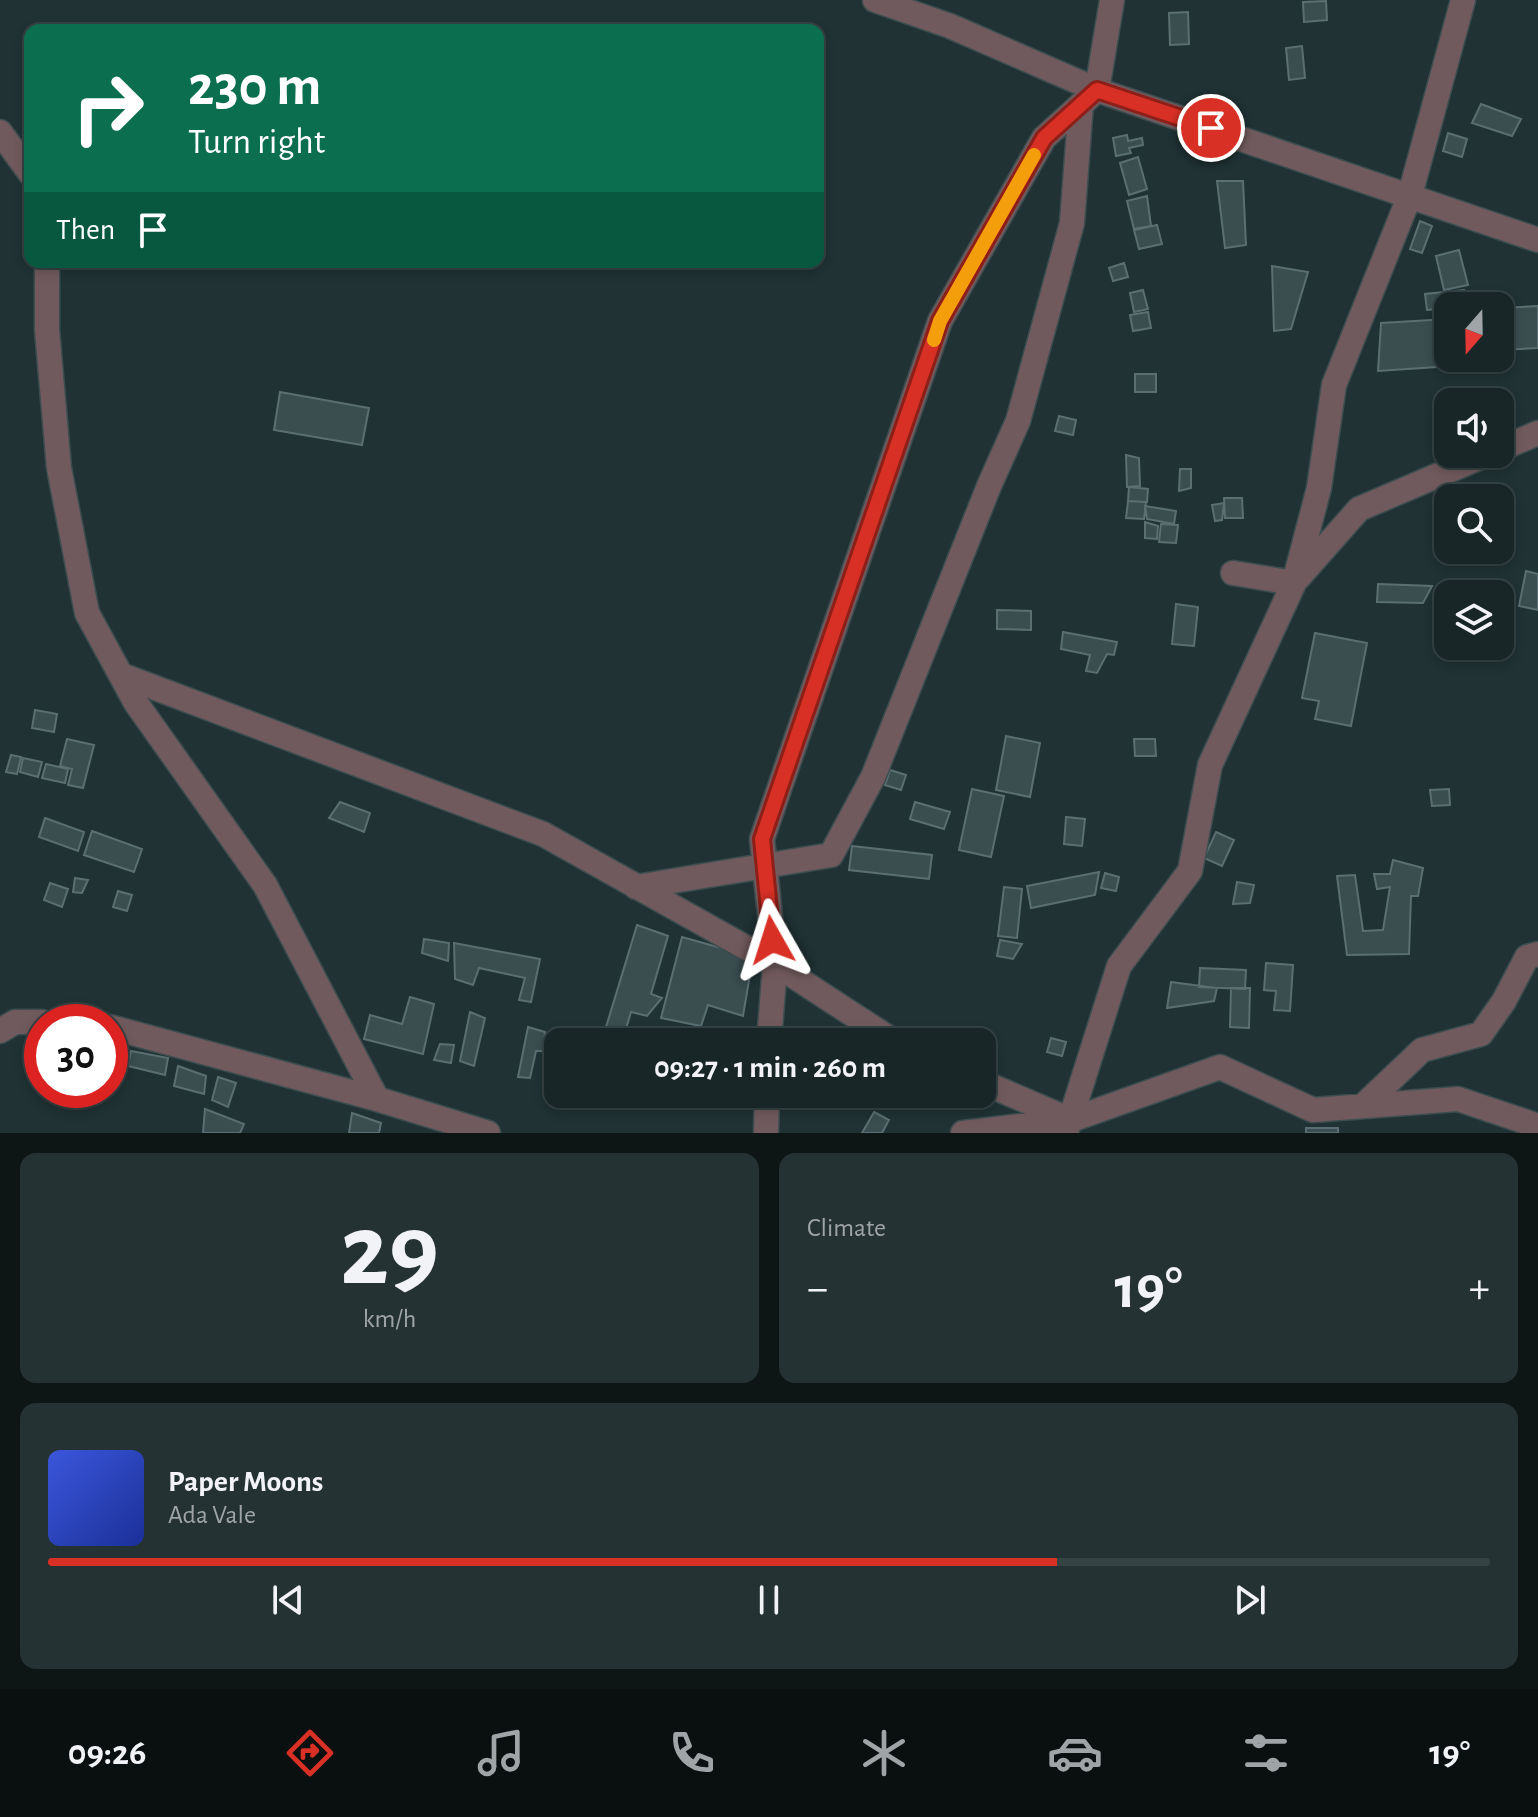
<!DOCTYPE html>
<meta charset="utf-8">
<style>
:root{--surface:#182627;--page:#253233;--text:#f1f3f6;--muted:#9fa5a7;--line:#364344;--accent:#d93025}
body{margin:0;font-family:"Alegreya Sans",sans-serif;background:var(--page);color:var(--text);height:100vh;display:flex;flex-direction:column;font-size:30px;white-space:nowrap}
*{box-sizing:border-box;margin:0}
p{font-size:26px;color:var(--muted)}
.icon{flex:none;width:44px;height:44px;fill:none;stroke:currentColor;stroke-width:2;stroke-linecap:round;stroke-linejoin:round}
.map{position:relative;height:1133px;overflow:hidden}
.side{display:flex;flex-direction:column;gap:20px;padding:20px;background:#0d1515;flex:1}
.side>*{flex:none}
.guide{position:absolute;left:24px;top:24px;width:800px;height:244px;border-radius:16px;box-shadow:0 4px 12px #0003,0 0 0 2px var(--line);background:#0b6e4f;color:#fff;overflow:hidden}
.needle{width:52px;rotate:200deg}
.fabs{position:absolute;left:1434px;top:292px;display:grid;gap:16px}
.fabs a{display:grid;place-items:center;width:80px;height:80px;border-radius:16px;background:var(--surface);box-shadow:0 4px 12px #0003,0 0 0 2px var(--line);font-size:40px}
.speed{position:absolute;left:24px;top:1004px;display:flex;gap:16px;font-size:40px;font-weight:700;text-align:center}
.speed>*{display:grid;place-content:center;width:104px;height:104px;border-radius:50%;background:var(--surface);box-shadow:0 4px 12px #0003,0 0 0 2px var(--line);line-height:1}
.speed .limit{border:12px solid #d22;background:#fff;color:#111}
.pin{position:absolute;display:grid;place-items:center;width:68px;height:68px;color:#fff;margin:-34px;border:4px solid #fff;border-radius:50%;box-shadow:0 2px 8px #0007}
.me{position:absolute;width:88px;margin:-44px;rotate:354deg;stroke-linejoin:round;filter:drop-shadow(0 0 6px #0008)}
.turn{display:flex;align-items:center;gap:28px;height:168px;padding:0 32px;font-size:36px}
.turn .icon{width:104px;height:104px;stroke-width:2.5}
.turn b{display:block;font-size:56px;line-height:68px}
.then{display:flex;align-items:center;height:76px;padding:0 32px;background:#0003;gap:16px;font-size:30px}
.big{font-size:60px;font-weight:700;line-height:1.1}
.side .widget{flex:1;display:flex;flex-direction:column;justify-content:center;gap:12px;min-width:0;padding:0 28px;border-radius:16px;background:var(--page)}
.side .dial{align-items:center;gap:0}
.dial b{font-size:104px;line-height:1}
.song{display:flex;align-items:center;gap:24px}
.cover{width:96px;height:96px;border-radius:12px;background:linear-gradient(135deg,hsl(230 70% 55%),hsl(230 70% 35%))}
.played{height:8px;border-radius:4px;background:linear-gradient(90deg,var(--accent) 70%,var(--line) 70%)}
.keys{display:flex;justify-content:space-around;direction:ltr}
.heat{display:flex;justify-content:space-between;align-items:center;font-size:44px;direction:ltr}
.side .tiles{flex:1;display:grid;gap:20px;grid-template-columns:1fr 1fr}
.widget:last-child{grid-column:span 2}
.trip{position:absolute;left:544px;top:1028px;width:452px;height:80px;border-radius:16px;background:var(--surface);box-shadow:0 4px 12px #0003,0 0 0 2px var(--line);font-weight:700;line-height:80px;text-align:center}
.tab-bar{display:flex;height:128px;justify-content:space-around;align-items:center;background:#0a0f10;color:var(--muted)}
.tab-bar .icon{width:56px;height:56px}
.tab-bar .selected{color:var(--accent)}
.tab-bar b{font-size:36px;color:var(--text)}
.map>svg:first-child{display:block}
</style>
<div class="map">
<svg width="1538" height="1133" viewBox="0 0 1538 1133">
<rect width="100%" height="100%" fill="#203234"/>
<path fill="#3a4d4f" stroke="#5b6f72" stroke-width="2" d="M1326,1L1327,20L1304,22L1303,2Z
M1188,12L1189,44L1170,45L1169,13Z
M1302,46L1305,78L1289,80L1286,48Z
M1481,104L1521,119L1512,136L1472,123Z
M1448,133L1467,139L1462,157L1443,151Z
M1127,135L1128,141L1142,138L1143,145L1129,148L1131,153L1116,156L1113,138Z
M1138,157L1147,189L1129,195L1120,163Z
M1217,181H1243L1246,245L1225,248Z
M1147,196L1151,226L1134,229L1127,201Z
M1420,221L1432,226L1422,253L1410,249Z
M1157,225L1162,244L1139,249L1134,230Z
M1459,250L1468,285L1444,290L1436,256Z
M1124,263L1128,277L1113,281L1109,268Z
M1272,266L1308,272L1291,329L1274,331Z
M1143,290L1148,309L1134,312L1130,293Z
M1464,290L1466,306H1448V308L1427,310L1425,294Z
M1538,306V348L1500,350V308Z
M1148,312L1151,328L1133,331L1130,315Z
M1448,319V358H1466L1467,365L1378,371L1381,323Z
M1135,374H1156V392H1135Z
M280,392L369,408L362,445L274,430Z
M1059,416L1076,420L1073,435L1055,431Z
M1126,455L1139,458L1140,486L1127,487Z
M1180,469H1191V488L1179,491Z
M1129,487L1148,489L1147,502L1128,501Z
M1224,498H1242L1243,518H1225Z
M1128,501L1146,502L1144,519L1126,518Z
M1224,503L1222,520L1215,521L1212,505Z
M1145,506L1176,511L1174,524L1147,519Z
M1145,522L1158,526L1157,539L1145,538Z
M1161,524L1178,525L1176,543L1159,542Z
M1526,571L1538,574V610L1519,606Z
M1378,584L1432,586L1423,603L1377,602Z
M1176,604L1198,607L1194,646L1172,644Z
M997,610L1031,611V630L997,629Z
M1063,632L1117,642L1114,655L1107,654L1097,673L1086,671L1090,655L1061,649Z
M1315,633L1367,643L1351,726L1315,719L1319,701L1302,698Z
M35,710L57,714L54,732L32,728Z
M1006,736L1040,743L1030,797L996,790Z
M67,739L94,745L83,788L68,785L72,769L60,766Z
M1134,739H1155L1156,756H1135Z
M11,755L21,757L17,774L6,772Z
M23,758L42,762L38,777L20,772Z
M46,764L68,769L65,783L42,778Z
M890,770L906,775L901,790L885,785Z
M972,789L1004,796L991,857L959,850Z
M1449,789L1450,805L1432,806L1430,790Z
M340,802L370,813L364,832L329,818Z
M915,802L950,812L944,829L910,819Z
M1066,817L1085,819L1082,846L1064,844Z
M45,818L84,832L78,851L39,837Z
M92,831L142,849L134,872L84,855Z
M1216,832L1234,840L1222,866L1204,858Z
M852,846L932,855L929,879L849,870Z
M1393,860L1423,868L1418,896H1411L1409,954L1347,955L1337,876L1355,875L1363,931L1383,930L1390,887L1377,889L1374,874H1390Z
M1099,872L1095,895L1031,908L1027,886Z
M1105,873L1119,877L1116,891L1101,888Z
M75,878L88,880L82,893L73,892Z
M1237,882L1254,885L1250,903L1233,904Z
M50,883L68,889L62,907L44,900Z
M1004,887L1022,889L1017,938L998,936Z
M118,891L132,895L127,911L113,907Z
M637,925L668,936L651,994L662,998L647,1016L631,1012L626,1029L637,1033L633,1042H617L603,1037Z
M682,937L753,957L743,1016L708,1005L701,1026L661,1018Z
M424,939L449,943L448,961L422,953Z
M1000,940L1022,944L1013,959L997,956Z
M454,943L540,959L531,1002L519,1000L525,978L479,968L473,985L455,979Z
M1266,963L1293,965L1290,1011L1274,1010L1276,991L1264,990Z
M1200,968L1246,970L1245,989L1199,987Z
M1171,982L1217,988L1214,1001L1167,1008Z
M1231,988H1250L1249,1028L1230,1027Z
M410,997L434,1004L423,1054L364,1039L370,1015L402,1024Z
M470,1012L485,1018L474,1066L460,1061Z
M528,1027L545,1032L543,1051H536L530,1078L518,1077Z
M1051,1038L1066,1042L1062,1056L1047,1052Z
M440,1044L454,1045L451,1063L434,1060Z
M131,1051L168,1058L165,1075L128,1066Z
M178,1066L206,1076L204,1094L174,1086Z
M218,1077L236,1083L228,1107L212,1100Z
M87,1090H102L101,1103L86,1099Z
M570,1094H600V1098L590,1096L586,1108L566,1106Z
M205,1109L244,1124L240,1133H203Z
M874,1112L889,1120L882,1133H862Z
M352,1113L381,1123L379,1133H349Z
M1306,1128H1338V1133H1306Z"/>
<g fill="none" stroke-linecap="round" stroke-linejoin="round">
<defs>
<path id="minor" d="M875,0L950,26L1097,90L1538,240
M0,132L30,173
M47,262V330L59,468L87,613L136,703L265,885L377,1099
M1500,449L1538,433
M1298,578L1359,509L1488,454
M1294,583L1319,488L1334,385L1410,195L1463,0
M121,675L543,834L775,964L895,1042
M636,887L831,855L873,777L989,486L1018,421L1072,223L1081,104
M110,1027L377,1099L488,1133
M0,1031L15,1022H42
M769,1042L775,964L762,839L940,321L1044,138L1097,90L1112,0
M982,1082L1068,1119
M1363,1106L1422,1050L1481,1034L1504,1001L1527,957L1538,954
M766,1133L767,1094
M963,1133L1071,1120L1220,1067L1313,1110L1458,1099L1538,1126
M1066,1133L1119,966L1190,871L1210,765L1294,583L1233,573"/>
</defs>
<use href="#minor" stroke="#3c4d4f" stroke-width="27"/>
<use href="#minor" stroke="#715a5d" stroke-width="24"/>
</g>
<g fill="none" stroke-linecap="round" stroke-linejoin="round">
<defs>
<path id="route" d="M772,940L762,839L940,321L1044,138L1097,90L1211,128"/>
</defs>
<use href="#route" stroke="#8d1f18" stroke-width="20"/>
<use href="#route" stroke="#d93025" stroke-width="14"/>
<path stroke="#f59e0b" stroke-width="14" d="M934,340L940,321L1034,155"/>
</g>
</svg>
<div class="fabs">
<a><svg class="needle" viewBox="-14 -14 28 28"><path d="M0-13l5 13h-10z" fill="#e53935"/><path d="M0 13l5-13h-10z" fill="#9fa5a7"/></svg></a>
<a><svg class="icon" aria-label="sound" viewBox="0 0 24 24"><path d="M4 9h4l5-4v14l-5-4H4zM17 9q2 3 0 6"/></svg></a>
<a><svg class="icon" aria-label="search" viewBox="0 0 24 24"><circle cx="10" cy="10" r="6"/><path d="M15 15l6 6"/></svg></a>
<a><svg class="icon" aria-label="layers" viewBox="0 0 24 24"><path d="M12 4l9 5-9 5-9-5zM3 14l9 5 9-5"/></svg></a>
</div>
<div class="speed"><div class="limit">30</div></div>
<div class="pin" style="left:1211px;top:128px;background:#d93025"><svg class="icon" aria-label="arrive" viewBox="0 0 24 24"><path d="M6 21V4h12l-3 4 3 4H6"/></svg></div>
<svg class="me" style="left:772px;top:940px" viewBox="-20 -20 40 40"><path d="M0-17L14 15 0 8-14 15z" fill="#d93025" stroke="#fff" stroke-width="4"/></svg>
<div class="trip">09:27 · 1 min · 260 m</div>
<div class="guide">
<div class="turn"><svg class="icon" aria-label="right" viewBox="0 0 24 24"><path d="M7 20v-9h11M14 6l5 5-5 5"/></svg><div><b>230 m</b>Turn right</div></div>
<div class="then">Then<svg class="icon" aria-label="arrive" viewBox="0 0 24 24"><path d="M6 21V4h12l-3 4 3 4H6"/></svg></div>
</div>
</div>
<section class="side">
<div class="tiles">
<div class="widget dial"><b>29</b><p>km/h</p></div>
<div class="widget"><p>Climate</p>
<div class="heat"><a>−</a><b class="big">19°</b><a>+</a></div>
</div>
<div class="widget">
<div class="song"><i class="cover"></i><div><b>Paper Moons</b><p>Ada Vale</p></div></div>
<div class="played"></div>
<div class="keys"><svg class="icon" aria-label="previous" viewBox="0 0 24 24"><path d="M18 5L8 12l10 7zM5 5v14"/></svg><svg class="icon" aria-label="pause" viewBox="0 0 24 24"><path d="M8 5v14M16 5v14"/></svg><svg class="icon" aria-label="next" viewBox="0 0 24 24"><path d="M6 5l10 7-10 7zM19 5v14"/></svg></div>
</div>
</div>
</section>
<nav class="tab-bar">
<b>09:26</b>
<svg class="icon selected" aria-label="directions" viewBox="0 0 24 24"><path d="M12 3l9 9-9 9-9-9zM9 14v-3h6M13 9l2 2-2 2"/></svg>
<svg class="icon" aria-label="music" viewBox="0 0 24 24"><path d="M9 18V5l10-2v13"/><circle cx="6" cy="18" r="3"/><circle cx="16" cy="16" r="3"/></svg>
<svg class="icon" aria-label="phone" viewBox="0 0 24 24"><path d="M5 4h4l2 5-3 2q2 4 5 5l2-3 5 2v4C11 20 4 13 5 4z"/></svg>
<svg class="icon" aria-label="climate" viewBox="0 0 24 24"><path d="M12 3v18M4 7l16 10M4 17L20 7"/></svg>
<svg class="icon" aria-label="car" viewBox="0 0 24 24"><path d="M5 17H2v-5l4-1 3-4h7l3 4 3 1v5h-3M9 17h6M6 11h13"/><circle cx="7" cy="17" r="2"/><circle cx="17" cy="17" r="2"/></svg>
<svg class="icon" aria-label="filters" viewBox="0 0 24 24"><path d="M4 7h16M4 17h16"/><circle cx="9" cy="7" r="2"/><circle cx="15" cy="17" r="2"/></svg>
<b>19°</b>
</nav>
